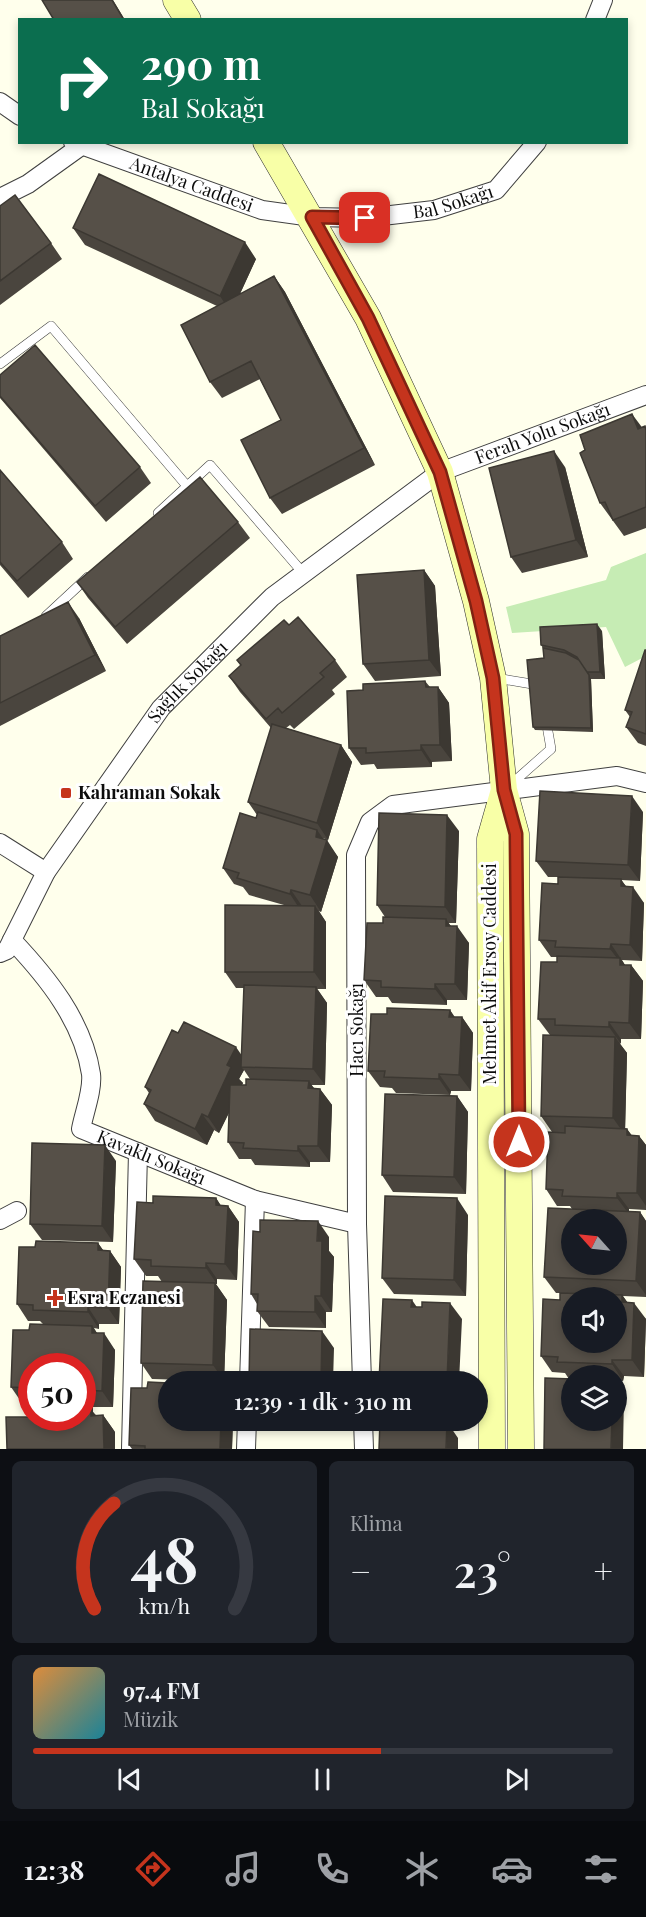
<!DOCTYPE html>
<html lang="tr">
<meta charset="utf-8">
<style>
:root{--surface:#171b24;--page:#20242c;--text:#f1f3f6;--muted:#9ea1a6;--line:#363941;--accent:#c5341d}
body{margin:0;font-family:"Playfair Display",serif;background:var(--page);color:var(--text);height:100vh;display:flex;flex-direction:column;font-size:22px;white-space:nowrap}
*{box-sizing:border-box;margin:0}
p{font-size:20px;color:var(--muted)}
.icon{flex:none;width:33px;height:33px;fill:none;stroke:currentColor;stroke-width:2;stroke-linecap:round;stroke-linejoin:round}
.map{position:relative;height:1449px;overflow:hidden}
.drawer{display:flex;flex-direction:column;gap:12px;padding:12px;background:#0d0f14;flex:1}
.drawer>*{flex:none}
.banner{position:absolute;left:18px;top:18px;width:610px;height:126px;border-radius:0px;box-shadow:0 3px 9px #0003;background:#0b6e4f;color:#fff;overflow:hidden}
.needle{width:39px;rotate:297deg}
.buttons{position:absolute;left:561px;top:1209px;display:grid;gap:12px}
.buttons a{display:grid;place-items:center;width:66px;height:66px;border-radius:50%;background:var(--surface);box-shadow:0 3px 9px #0003;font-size:30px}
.speed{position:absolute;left:18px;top:1353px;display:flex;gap:12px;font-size:30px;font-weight:700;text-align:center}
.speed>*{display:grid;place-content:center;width:78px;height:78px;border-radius:50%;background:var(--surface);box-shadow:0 3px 9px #0003;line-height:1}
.speed .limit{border:9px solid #d22;background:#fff;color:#111}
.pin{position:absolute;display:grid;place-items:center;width:51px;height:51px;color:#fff;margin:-26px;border-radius:12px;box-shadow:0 3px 9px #0006}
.me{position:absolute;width:66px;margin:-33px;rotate:0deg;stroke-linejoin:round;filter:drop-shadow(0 0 4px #0008)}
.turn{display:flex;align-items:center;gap:21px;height:126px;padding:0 24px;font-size:27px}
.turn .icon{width:78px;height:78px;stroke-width:2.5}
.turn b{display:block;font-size:42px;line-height:51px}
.big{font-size:45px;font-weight:600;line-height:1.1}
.drawer .card{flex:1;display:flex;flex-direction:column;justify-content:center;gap:9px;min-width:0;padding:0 21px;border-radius:9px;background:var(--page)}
.drawer .dial{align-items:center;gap:0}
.dial svg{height:156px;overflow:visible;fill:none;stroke:var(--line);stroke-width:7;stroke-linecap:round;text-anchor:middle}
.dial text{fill:var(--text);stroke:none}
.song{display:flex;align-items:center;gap:18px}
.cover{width:72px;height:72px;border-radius:9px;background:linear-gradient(135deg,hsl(30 70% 55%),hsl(190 70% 35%))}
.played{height:6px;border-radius:3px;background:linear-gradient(90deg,var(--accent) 60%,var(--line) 60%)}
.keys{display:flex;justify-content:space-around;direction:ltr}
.heat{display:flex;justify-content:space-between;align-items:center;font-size:33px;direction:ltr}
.drawer .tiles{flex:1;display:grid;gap:12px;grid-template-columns:1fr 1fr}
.card:last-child{grid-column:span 2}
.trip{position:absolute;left:158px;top:1371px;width:330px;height:60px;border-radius:30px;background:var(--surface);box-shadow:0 3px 9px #0003;font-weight:600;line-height:60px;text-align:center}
.dock{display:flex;height:96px;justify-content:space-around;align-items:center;background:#090b0e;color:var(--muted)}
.dock .icon{width:42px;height:42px}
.dock .current{color:var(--accent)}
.dock b{font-size:27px;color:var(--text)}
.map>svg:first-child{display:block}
</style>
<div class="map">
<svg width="646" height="1449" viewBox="0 0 646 1449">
<rect width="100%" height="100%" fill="#ffffec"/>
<path fill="#c6ecb4" d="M646,553V656L625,667L606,627L512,633L506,607L606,580L611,567Z"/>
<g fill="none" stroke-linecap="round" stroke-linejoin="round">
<defs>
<path id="lane" d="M0,364L51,326L187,486
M158,513L210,465L304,574
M46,616L88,577
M496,678L538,685
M509,786L551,749L546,720"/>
<g id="street">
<path d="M595,20L603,0"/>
<path d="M0,102L20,116"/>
<path id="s1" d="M73,142L262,210L312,217L365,218L434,210L496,190L537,142"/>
<path d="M0,198L28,184L81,146"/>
<path d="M0,843L46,872"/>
<path id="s2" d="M12,940C47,977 83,1021 91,1074C93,1090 84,1113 81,1129L255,1200L357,1224"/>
<path id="s3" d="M0,953L7,950L46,872L161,708L272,597L440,472L646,395"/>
<path d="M0,1220L17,1211"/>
<path d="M249,1382L255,1200"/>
<path d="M362,1382L357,1224L356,855L370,822L393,805L617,776L646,783"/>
<path d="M363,1420L364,1449"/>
<path d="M131,1449L138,1152"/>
<path d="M246,1449L247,1420"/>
</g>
<path id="secondary" d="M176,0L188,20
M266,142L368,318L440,472L476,601L493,678L504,790L516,834L521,1449
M492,1449L490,839L504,790"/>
</defs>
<use href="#lane" stroke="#404040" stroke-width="10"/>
<use href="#street" stroke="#404040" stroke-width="20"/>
<use href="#secondary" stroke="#2f2f2f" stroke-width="27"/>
<use href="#lane" stroke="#fff" stroke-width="9"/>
<use href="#street" stroke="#fff" stroke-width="18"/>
<use href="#secondary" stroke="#f8ffa7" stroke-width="26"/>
</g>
<path fill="#4a453e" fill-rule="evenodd" d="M0,206L51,243L62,259L0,305Z
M73,228L256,259L240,294L274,276L285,292L375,465L282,514L270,498L281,420L260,379L222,398L210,382L217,306L85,245Z
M0,375L140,467L151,483L106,522L0,398Z
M645,426L646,428V528L624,536L600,503L642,427Z
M565,467L588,557L522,573L511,557Z
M0,470L62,542L73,559L28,598L0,565Z
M238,522L250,538L127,644L88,598L77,582Z
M424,570L435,586L441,676L375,681L363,664Z
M79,618L106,671L0,726V636Z
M289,625L335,660L347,677L332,690L335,694L294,729L290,725L286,728L341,745L352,762L328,840L323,838L338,857L321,912L319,911L326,922V989H317L327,1003L325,1085H311L314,1088L320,1089L332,1105L330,1162H310V1167L255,1165L251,1159H239L228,1142L229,1113L219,1133L214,1130L207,1145L155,1121L144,1104L149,1093L145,1087L178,1033L242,1056L244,988H236L225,972L284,905L249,895L243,887L234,884L223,868L256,818L257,815L248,802L271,728L240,692L229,676L241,666L237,660ZM244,1070L250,1079L246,1085H242L243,1083L239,1079Z
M602,631L605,679H591L593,732L535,730L533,727L544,658L543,648L541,645Z
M646,650V746L638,743L626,727L630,717L625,710Z
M425,681L430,687H438L449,703L452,761L432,762V767L377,769L374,764L361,765L349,748L363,690Z
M643,812L640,881L621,880L626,886L644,903L642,961L622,960L625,965H631L643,981L641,1039H621L620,1044L627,1053L625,1128L627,1129L632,1136H639L646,1145V1210L629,1209V1212H640L646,1221V1297L623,1296L627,1302L646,1319L644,1377L624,1376L623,1381L616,1380V1376H572V1379H569L565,1373L552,1372L541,1356L560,1300V1293H556L544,1277L572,1209L570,1206H557L546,1189L552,1132L541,1116L550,1035L538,1019L557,962V957H551L539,940L558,884V877H548L536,861Z
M459,831L456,923H448L451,926L469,943L467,1000H447V1005L392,1003L388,997H376L364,980L385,917L377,905Z
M450,1010L454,1017H462L473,1033L471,1091H451L450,1095L396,1093L392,1088L380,1087L368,1071L387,1014Z
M457,1096L468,1112L466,1194L393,1192L382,1175Z
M116,1161L113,1242L42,1240L30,1224Z
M216,1198L221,1206H228L239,1222L237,1280L217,1279V1284H216L227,1300L224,1381L152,1379L141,1363L162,1282L158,1276H146L134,1259L153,1203Z
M468,1215L466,1296L394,1294L382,1278Z
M329,1237V1251L334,1257L332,1312H326V1328L269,1327L257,1311V1304L251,1294Z
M98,1243L103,1250L110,1251L121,1267L119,1324H99V1329L94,1328L97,1333L115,1350L113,1407H93V1412L96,1415H103L115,1432L82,1418V1366H32V1404L22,1403L11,1387L29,1330L43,1324L40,1321H28L17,1304L35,1247Z
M233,1420L232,1449H132L129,1445Z
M255,1420H331V1429L259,1427Z"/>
<path fill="#3c3832" d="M112,0H113L125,20H124Z
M245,242L256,259L231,313L220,296Z
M274,276L285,292L375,465L364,448Z
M632,414L644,430L638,429Z
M554,451L565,467L588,557L576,540Z
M424,570L435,586L441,676L429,660Z
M68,602L79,618L106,671L95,655Z
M597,624L602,631L605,679L600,672Z
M589,675L591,679L593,732L591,728Z
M438,687L449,703L452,761L440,745Z
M341,745L352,762L328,840L317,823Z
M421,745L432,762V767L421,750Z
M632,796L643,812L640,881L628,865Z
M447,815L459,831L456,923L445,907Z
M317,830L326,843L327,840L338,857L321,912L310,895L316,837Z
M621,879L632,896L621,886Z
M633,887L644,903L642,961L630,945Z
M291,890L302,906L301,911L290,894Z
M315,906L326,922V989L314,972Z
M446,919L457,935V926L469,943L467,1000L455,984L446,926Z
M611,944L631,974V965L643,981L641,1039L629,1023L620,962L610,949Z
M435,984L447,1000V1005L435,989Z
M316,987L327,1003L325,1085L313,1069Z
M450,1010L461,1026L449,1017Z
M462,1017L473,1033L471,1091L459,1075Z
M609,1022L621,1039V1044L609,1027Z
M615,1037L627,1053L625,1135L613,1118Z
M236,1047L247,1063L241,1067L244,1070L239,1079L243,1083L219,1133L208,1117L227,1065Z
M439,1074L451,1091L450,1095L439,1079Z
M309,1081L320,1097V1089L332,1105L330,1162L318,1146L308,1088Z
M457,1096L468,1112L466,1194L454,1177Z
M202,1114L214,1130L207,1145L195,1129Z
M627,1129L639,1145L627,1135Z
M639,1136L646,1145V1206L637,1193Z
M105,1145L116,1161L113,1242L102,1226Z
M298,1146L310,1162V1167L298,1151Z
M617,1193L629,1209V1214L617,1198Z
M216,1198L227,1215L216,1205Z
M457,1198L468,1215L466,1296L454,1280Z
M228,1206L239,1222L237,1280L225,1264Z
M640,1212L646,1221V1295L636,1281Z
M318,1221L329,1237V1251L334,1257L332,1312L321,1296L317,1241Z
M98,1243L109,1259L110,1251L121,1267L119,1324L108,1308L98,1250Z
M206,1263L217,1279V1284L206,1268Z
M215,1283L227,1300L224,1381L213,1365Z
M622,1295L634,1311L622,1302Z
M315,1296L326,1312V1328L315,1312Z
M412,1300L423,1316L411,1307Z
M450,1303L462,1319L459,1382H447Z
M634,1303L646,1319L644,1377L632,1360Z
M88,1307L99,1324V1329L88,1312Z
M92,1326L103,1342L104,1333L115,1350L113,1407L102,1391L92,1333Z
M322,1331L334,1348L333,1382H321Z
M612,1360L624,1376L623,1381L612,1364Z
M616,1385L624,1396L623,1449H611L612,1420H616Z
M82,1392L93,1407V1412L102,1425L91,1416V1409L82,1397Z
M103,1415L115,1432V1449H104Z
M221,1420H233L232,1449H220Z
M325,1420H331V1429Z
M447,1422L458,1438V1449H446Z"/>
<path fill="#565048" stroke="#3c3832" stroke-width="1.5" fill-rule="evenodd" d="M42,0H112L124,20H54Z
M99,174L245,242L220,296L73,228Z
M15,195L51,243L0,281V206Z
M274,276L364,448L270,498L241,440L281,420L251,361L210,382L181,325Z
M35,345L140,467L95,506L0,396V375Z
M632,414L638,429L645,426L646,430V507L613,520L605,502L600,503L580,453L585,450L580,435Z
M554,451L576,540L511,557L489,468Z
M0,470L62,542L17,581L0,562Z
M200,477L238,522L115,627L77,582Z
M424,570L429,660L363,664L357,575Z
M68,602L95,655L0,703V636Z
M298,617L335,660L320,673L324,677L282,713L278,708L266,719L229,676L241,665L237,660L284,620L289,625Z
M597,624L600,672H587L577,657L564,650L541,645L540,627Z
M543,648L566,653L579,660L589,675L591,728L533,727L527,660L544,658Z
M645,650H646V734L626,727L632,712L625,710Z
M425,681L426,687H438L440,745H421V750L366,753V748H349L347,691L363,690V684Z
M272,724L341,745L317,823L248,802Z
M540,791L632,796L628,865L536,861Z
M258,812L317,830L316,837L327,840L310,895L291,890L290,894L237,878L239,873L223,868L240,813L256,818Z
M379,813L447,815L445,907L377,905Z
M558,877L621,879V886L633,887L630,945L611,944L610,949L555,947L556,941L539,940L542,883L558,884Z
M225,905L315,906L314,972H225Z
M383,917L446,919V926H457L455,984H435V989L381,987V981L364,980L367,923H383Z
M557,956L620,958V965H631L629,1023L609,1022V1027L555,1025V1019H538L541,962H557Z
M244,985L316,987L313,1069L241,1067Z
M387,1008L450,1010L449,1017H462L459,1075L439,1074V1079L384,1077L385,1071H368L371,1014H387Z
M184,1022L236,1047L227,1065L231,1067L208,1117L202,1114L195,1129L144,1104L151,1090L145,1087L172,1030L178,1033Z
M543,1035L615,1037L613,1118L541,1116Z
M246,1079L309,1081L308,1088L320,1089L318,1146H298V1151L243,1148L244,1143L228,1142L230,1085H246Z
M385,1094L457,1096L454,1177L382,1175Z
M565,1126L627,1129V1135L639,1136L637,1193H617V1198L562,1196L563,1190L546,1189L548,1132L565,1133Z
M32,1143L105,1145L102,1226L30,1224Z
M153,1196L216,1198V1205L228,1206L225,1264L206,1263V1268L151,1266V1260L134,1259L137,1202L153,1203Z
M385,1196L457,1198L454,1280L382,1278Z
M548,1208L640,1212L636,1281L544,1277ZM572,1220H616V1264H572Z
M260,1220L318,1221L317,1241H322L321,1296H315V1312L257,1311L258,1294H251L253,1231L260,1232Z
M36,1241L98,1243V1250L110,1251L108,1308L88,1307V1312L33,1310V1305L17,1304L19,1247H35Z
M143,1281L215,1283L213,1365L141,1363Z
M560,1293L622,1295V1302L634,1303L632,1360H612V1364L557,1362L558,1357L541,1356L543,1299L560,1300ZM572,1298H616V1342H572Z
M383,1299L412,1300L411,1307H422V1302L450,1303L447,1382H379Z
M30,1324L92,1326V1333H104L102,1391L82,1390V1366H32V1394L27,1393V1388L11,1387L13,1330H29Z
M250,1329L322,1331L321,1382H249Z
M545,1378L572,1379V1420H612L611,1449H544Z
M148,1382L168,1383V1420H221L220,1449H145V1446L129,1445L131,1388H147Z
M82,1409H91V1416L103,1415L104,1449H7L6,1417H28V1410H32V1418H82Z
M380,1421L447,1422L446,1449H379Z"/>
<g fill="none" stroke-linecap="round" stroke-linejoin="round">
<defs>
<path id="route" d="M365,218L312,217L368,318L440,472L476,601L493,678L504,790L516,834L519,1142"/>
</defs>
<use href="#route" stroke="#802213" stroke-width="15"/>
<use href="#route" stroke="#c5341d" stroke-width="10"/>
</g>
<g fill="#c5341d" stroke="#fff" stroke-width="2">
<rect x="60" y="787" width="12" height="12" rx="3"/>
<path d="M52 1289h6v6h6v6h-6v6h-6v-6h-6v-6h6z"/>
</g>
<g text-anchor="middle" stroke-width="6" stroke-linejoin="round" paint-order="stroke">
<g font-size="18" fill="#0d0d0d" stroke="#fff">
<text dy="6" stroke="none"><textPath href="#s1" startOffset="126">Antalya Caddesi</textPath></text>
<text dy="6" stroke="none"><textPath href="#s1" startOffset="394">Bal Sokağı</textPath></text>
<text dy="6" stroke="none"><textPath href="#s3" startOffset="771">Ferah Yolu Sokağı</textPath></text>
<text dy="6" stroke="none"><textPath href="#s3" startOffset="332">Sağlık Sokağı</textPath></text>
<text transform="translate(490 974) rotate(-90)" y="6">Mehmet Akif Ersoy Caddesi</text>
<text transform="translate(357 1030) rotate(-90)" y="6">Hacı Sokağı</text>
<text dy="6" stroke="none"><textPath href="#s2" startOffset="290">Kavaklı Sokağı</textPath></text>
</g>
<g font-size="18" font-weight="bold" fill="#0d0d0d" stroke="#fff" text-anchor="start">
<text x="78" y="799">Kahraman Sokak</text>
<text x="67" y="1304">Esra Eczanesi</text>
</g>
</g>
</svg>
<div class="buttons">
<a><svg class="needle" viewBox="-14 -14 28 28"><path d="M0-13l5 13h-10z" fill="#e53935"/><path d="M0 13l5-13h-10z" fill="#9ea1a6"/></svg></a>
<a><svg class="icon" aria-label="sound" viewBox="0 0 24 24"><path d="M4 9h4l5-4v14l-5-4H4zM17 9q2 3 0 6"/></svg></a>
<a><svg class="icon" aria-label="layers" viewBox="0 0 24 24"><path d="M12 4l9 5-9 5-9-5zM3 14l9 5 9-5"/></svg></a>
</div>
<div class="speed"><div class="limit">50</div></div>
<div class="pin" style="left:365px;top:218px;background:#d93025"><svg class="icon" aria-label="arrive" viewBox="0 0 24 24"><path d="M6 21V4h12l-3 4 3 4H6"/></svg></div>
<svg class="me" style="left:519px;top:1142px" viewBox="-20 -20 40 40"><circle r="17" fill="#c5341d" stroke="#fff" stroke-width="3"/><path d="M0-11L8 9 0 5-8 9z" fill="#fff"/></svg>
<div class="trip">12:39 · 1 dk · 310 m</div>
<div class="banner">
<div class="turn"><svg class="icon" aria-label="right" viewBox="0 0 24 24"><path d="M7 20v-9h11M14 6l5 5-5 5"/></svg><div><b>290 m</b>Bal Sokağı</div></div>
</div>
</div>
<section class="drawer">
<div class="tiles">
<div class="card dial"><svg viewBox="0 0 100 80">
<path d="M14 69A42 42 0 1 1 86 69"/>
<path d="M14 69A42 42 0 0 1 24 15" stroke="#c5341d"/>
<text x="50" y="56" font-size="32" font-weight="700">48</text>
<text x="50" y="72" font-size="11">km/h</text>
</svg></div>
<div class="card"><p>Klima</p>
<div class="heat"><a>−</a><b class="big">23°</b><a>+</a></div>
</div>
<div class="card">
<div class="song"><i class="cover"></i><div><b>97.4 FM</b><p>Müzik</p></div></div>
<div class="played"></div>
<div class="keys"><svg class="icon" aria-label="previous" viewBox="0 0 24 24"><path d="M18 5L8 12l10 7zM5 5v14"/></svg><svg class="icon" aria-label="pause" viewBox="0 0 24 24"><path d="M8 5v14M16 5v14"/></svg><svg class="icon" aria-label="next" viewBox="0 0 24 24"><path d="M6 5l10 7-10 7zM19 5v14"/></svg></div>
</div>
</div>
</section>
<nav class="dock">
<b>12:38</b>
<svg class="icon current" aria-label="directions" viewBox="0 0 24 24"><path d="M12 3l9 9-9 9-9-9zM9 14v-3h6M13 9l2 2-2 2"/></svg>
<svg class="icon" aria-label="music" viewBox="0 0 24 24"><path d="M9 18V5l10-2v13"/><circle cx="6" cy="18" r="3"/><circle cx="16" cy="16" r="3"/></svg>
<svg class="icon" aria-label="phone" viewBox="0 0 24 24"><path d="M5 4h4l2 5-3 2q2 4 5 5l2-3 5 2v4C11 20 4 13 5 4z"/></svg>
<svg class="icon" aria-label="climate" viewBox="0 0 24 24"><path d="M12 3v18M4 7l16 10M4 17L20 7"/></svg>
<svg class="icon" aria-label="car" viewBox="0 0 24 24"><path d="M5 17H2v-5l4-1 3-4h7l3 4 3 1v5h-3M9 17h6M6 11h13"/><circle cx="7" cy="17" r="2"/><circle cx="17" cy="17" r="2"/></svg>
<svg class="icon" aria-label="filters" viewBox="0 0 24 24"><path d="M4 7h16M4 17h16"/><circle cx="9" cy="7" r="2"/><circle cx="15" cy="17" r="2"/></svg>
</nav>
